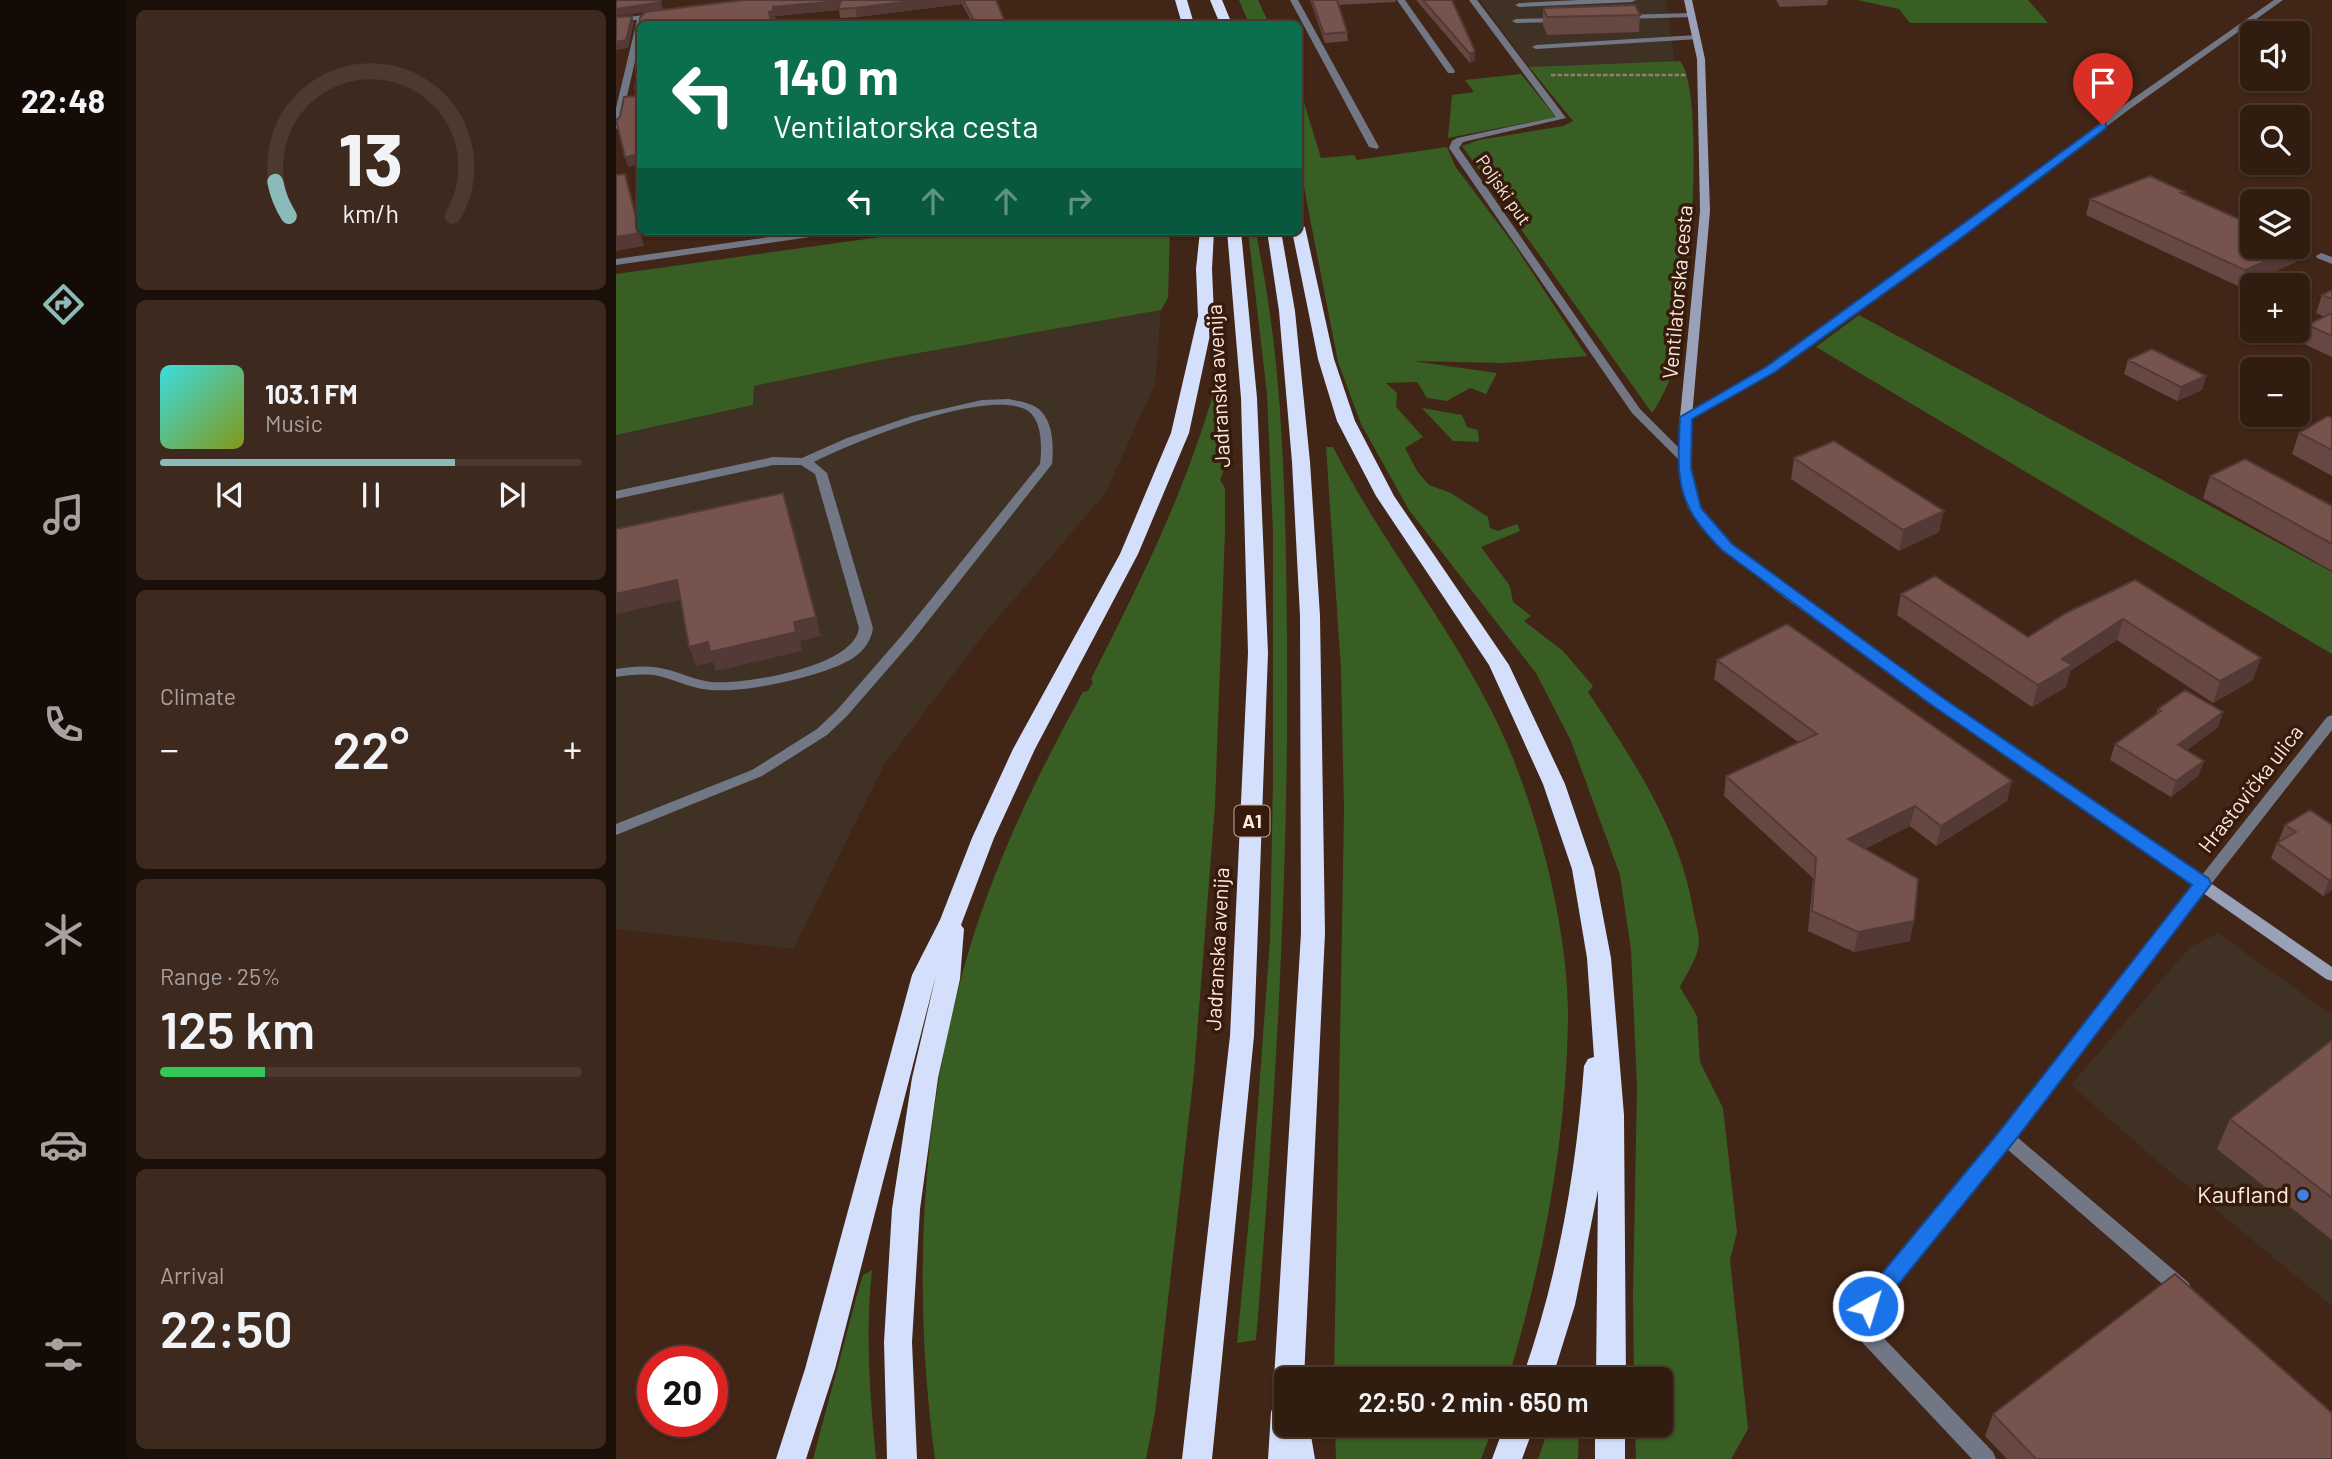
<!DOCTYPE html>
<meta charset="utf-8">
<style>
:root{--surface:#311c10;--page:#3d291e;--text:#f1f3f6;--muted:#a8a19f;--line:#4c3a30;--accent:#8bbbb9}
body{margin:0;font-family:Barlow,sans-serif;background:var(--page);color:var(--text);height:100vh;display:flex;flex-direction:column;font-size:26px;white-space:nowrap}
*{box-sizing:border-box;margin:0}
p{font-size:23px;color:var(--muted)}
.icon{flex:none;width:38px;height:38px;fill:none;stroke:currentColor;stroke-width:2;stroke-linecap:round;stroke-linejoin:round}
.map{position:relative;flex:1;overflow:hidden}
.side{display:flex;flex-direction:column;gap:10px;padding:10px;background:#1b0f09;width:490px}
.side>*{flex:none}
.top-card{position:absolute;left:21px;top:21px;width:665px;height:214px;border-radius:10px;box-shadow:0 2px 5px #0004,0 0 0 2px var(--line);background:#0b6e4f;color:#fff;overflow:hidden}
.controls{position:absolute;left:1624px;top:21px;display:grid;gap:14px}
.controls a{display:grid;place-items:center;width:70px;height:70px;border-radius:10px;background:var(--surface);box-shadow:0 2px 5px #0004,0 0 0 2px var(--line);font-size:35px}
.speed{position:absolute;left:21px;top:1346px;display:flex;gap:14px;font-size:35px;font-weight:700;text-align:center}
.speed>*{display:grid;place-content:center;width:91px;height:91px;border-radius:50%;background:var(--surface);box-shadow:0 2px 5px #0004,0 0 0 2px var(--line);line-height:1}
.speed .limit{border:10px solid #d22;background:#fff;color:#111}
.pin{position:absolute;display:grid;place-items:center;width:60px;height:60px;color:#fff;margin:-72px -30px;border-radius:50% 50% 50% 0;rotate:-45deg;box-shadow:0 0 7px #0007}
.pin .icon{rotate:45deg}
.me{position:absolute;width:77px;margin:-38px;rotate:39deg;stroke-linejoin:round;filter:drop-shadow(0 0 5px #0008)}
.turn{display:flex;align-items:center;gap:24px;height:147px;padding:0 21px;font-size:32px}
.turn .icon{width:91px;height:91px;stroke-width:2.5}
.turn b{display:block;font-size:49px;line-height:60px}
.lanes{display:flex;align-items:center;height:66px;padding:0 21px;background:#0003;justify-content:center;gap:35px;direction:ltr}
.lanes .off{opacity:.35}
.big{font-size:52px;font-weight:600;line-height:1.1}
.side .card{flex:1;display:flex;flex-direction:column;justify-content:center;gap:10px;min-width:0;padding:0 24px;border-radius:10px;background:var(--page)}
.side .dial{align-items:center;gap:0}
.dial svg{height:182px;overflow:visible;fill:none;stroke:var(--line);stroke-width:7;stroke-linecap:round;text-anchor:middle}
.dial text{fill:var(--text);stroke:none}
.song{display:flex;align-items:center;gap:21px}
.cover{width:84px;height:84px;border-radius:10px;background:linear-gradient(135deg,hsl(180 70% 55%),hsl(70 70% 35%))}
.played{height:7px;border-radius:4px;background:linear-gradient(90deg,var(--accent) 70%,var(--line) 70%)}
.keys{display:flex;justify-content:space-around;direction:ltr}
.heat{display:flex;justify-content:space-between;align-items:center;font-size:38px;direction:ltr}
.charge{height:10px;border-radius:5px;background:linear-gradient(90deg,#34c759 25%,var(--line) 0)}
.trip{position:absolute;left:658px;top:1367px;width:399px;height:70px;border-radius:10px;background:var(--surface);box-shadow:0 2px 5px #0004,0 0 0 2px var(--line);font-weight:600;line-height:70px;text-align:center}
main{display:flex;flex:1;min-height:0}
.tab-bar{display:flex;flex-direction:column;width:126px;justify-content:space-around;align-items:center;background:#140b06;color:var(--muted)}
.tab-bar .icon{width:49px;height:49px}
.tab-bar .on{color:var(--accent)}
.tab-bar b{font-size:32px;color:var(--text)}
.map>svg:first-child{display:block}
</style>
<main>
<nav class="tab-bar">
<b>22:48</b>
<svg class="icon on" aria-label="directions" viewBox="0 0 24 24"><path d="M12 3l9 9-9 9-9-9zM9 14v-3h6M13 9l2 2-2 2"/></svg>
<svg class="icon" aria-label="music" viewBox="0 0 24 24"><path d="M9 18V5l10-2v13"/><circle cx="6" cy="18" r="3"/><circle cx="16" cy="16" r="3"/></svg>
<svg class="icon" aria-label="phone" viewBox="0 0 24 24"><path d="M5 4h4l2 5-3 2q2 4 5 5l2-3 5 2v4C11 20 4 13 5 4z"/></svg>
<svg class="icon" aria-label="climate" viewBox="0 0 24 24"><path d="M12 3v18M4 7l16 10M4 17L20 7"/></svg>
<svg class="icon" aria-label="car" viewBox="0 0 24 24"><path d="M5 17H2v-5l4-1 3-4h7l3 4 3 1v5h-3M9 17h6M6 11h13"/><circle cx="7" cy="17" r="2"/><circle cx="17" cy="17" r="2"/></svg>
<svg class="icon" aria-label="filters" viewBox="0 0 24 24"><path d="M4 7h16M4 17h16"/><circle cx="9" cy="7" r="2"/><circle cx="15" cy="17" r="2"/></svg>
</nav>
<section class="side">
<div class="card dial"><svg viewBox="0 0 100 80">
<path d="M14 69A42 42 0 1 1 86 69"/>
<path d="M14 69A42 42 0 0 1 8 54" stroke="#8bbbb9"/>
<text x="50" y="56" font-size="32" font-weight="700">13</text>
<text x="50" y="72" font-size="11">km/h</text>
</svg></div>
<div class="card">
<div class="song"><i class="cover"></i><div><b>103.1 FM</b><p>Music</p></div></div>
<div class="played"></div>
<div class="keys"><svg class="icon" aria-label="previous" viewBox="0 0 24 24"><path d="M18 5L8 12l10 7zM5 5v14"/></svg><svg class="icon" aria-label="pause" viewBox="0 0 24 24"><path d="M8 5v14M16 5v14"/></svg><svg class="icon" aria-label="next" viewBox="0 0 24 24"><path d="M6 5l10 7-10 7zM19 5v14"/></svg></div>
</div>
<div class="card"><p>Climate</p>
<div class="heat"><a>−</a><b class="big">22°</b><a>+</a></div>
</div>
<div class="card"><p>Range · 25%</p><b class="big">125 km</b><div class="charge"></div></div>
<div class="card"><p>Arrival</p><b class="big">22:50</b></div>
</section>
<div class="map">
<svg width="1716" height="1459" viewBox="0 0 1716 1459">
<rect width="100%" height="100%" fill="#412516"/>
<path fill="#403125" d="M864,0H1050L1059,61L913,67Z
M545,310L539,384L489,494L368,634L268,765L177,949L0,929V435L137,405L138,386L269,359Z
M1602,933L1716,1015V1306L1540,1160L1455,1085L1574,947Z"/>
<path fill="#385e24" d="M623,0H642L653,24H633Z
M1241,0H1412L1432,23H1294L1283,9Z
M1064,61C1091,93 1072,325 1057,370C1053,383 1044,402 1036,413L846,146L863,140L947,126L957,121L913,67Z
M905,74L940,117L832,138L836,95L858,92L849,80Z
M683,86L705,158L738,155L741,160L831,147L839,166L899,246L971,356L888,363L796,361L881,373L870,394L854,388L831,401L811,398L801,382L770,383L781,393L780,407L807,437L789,448L801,471L813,485L835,493L872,517L874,528L882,531L901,524L904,531L865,547L894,586L897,602L915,616L908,621L947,651L977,686L972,692C1017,760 1066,832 1078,915C1080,923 1083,933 1083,942C1082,958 1071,973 1064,987L1081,1016L1084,1062L1107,1108L1121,1232L1114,1260L1132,1429L1115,1459H1020L1019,1425L1045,1424V1379H1018L1017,1297L1021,1086L1015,950L1004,875L955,741L920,673L793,510L745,424L722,362L683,162Z
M307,231H554L552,298L545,310L269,359L138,386L137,405L0,435V274Z
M632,231H640C644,257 650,282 653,308C669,415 670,535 671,643C673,876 659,1108 640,1340L621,1343L636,1187L654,940L657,780V533L651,394Z
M1243,315L1716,572V654L1200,347Z
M604,383L608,470L604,480L609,488V531L599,805L578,1073L539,1413L530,1459H319C297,1296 303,1123 349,964C376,868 419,779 467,692L472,691L477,682L475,679C525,580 570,491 600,384Z
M806,408L846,415L851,427L862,430L863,442L837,441Z
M710,447H717C766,543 835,626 882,724C921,806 953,929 952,1020C950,1142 927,1263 892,1379H718L728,811L725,669Z
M256,1270C249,1334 254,1395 260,1459H197L242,1291L247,1275Z
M719,1425V1424L878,1425L865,1459H720Z
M934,1425H963L962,1459H922Z"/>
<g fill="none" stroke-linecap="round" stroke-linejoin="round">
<path stroke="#967e71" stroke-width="2.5" stroke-dasharray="4.5 2" stroke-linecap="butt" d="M935,75H1070"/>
<path fill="#727785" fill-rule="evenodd" d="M963,0H1020L1016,2L903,7L899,5L903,3Z
M1075,13H1078V17L1006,19L1002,17L1006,15Z
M944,18L948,20L947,22L900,23L896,21L900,19Z
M1080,35H1083V39L920,49L916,47L920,45Z
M1705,253L1716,257V264L1701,258L1700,256Z
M393,399C401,401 412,402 420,407C437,418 438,445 436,464L297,640L231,716L211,735L146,776L0,835V824L136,770L201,729L221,710L287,634L424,464C426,448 427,418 409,409C365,390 240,441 198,462L211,473L257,628C255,643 245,654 232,661C203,677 128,693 95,690C77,689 60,680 43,676C29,673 14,675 0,677V669C19,666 35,665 53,670C67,674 80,680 95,682C127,685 239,667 243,628L199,474L185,465H157L0,499V491L157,457L186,458L231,438L296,416L366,400Z
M1587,878L1592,880L1595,884L1592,888L1401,1137L1573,1283L1575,1289L1573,1295L1566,1297L1559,1295L1391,1149L1261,1309V1331L1377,1452L1380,1459H1356L1244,1340L1241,1334L1243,1306L1384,1133L1582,880Z"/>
<path fill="#727785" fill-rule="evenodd" d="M674,0H682L763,147L761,149L753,147Z
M781,0H789L839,71L838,73H832Z
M853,0H861L950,118L847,142L843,148L1024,409L1073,458V462H1065L1016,413L833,148L836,141L841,138L940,117Z
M1658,0H1667L1511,111L1340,241L1159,371L1074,419H1066V415L1151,367L1334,237L1505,107Z
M40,14H43V18L29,19L28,24H24V40L4,126L0,129V108L21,20L0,22V18Z
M195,231H220L215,234L0,265V259Z
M1716,715V730L1592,888H1582L1579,884L1582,880L1711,717Z"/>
<path fill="#98a1b7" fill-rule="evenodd" d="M1068,0H1076L1089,59L1094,211L1076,417L1074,468L1084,508L1115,544L1179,592L1324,696L1716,967V981L1710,979L1314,702L1169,598L1107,550L1072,508L1062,468L1064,417L1084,211L1081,59Z"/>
<path fill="#d4dffb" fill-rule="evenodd" d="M559,0H571L578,24H566Z
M594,0H606L616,24H604Z
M682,223L689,227L718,359L739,421L778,496L893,665L949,784L978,869L995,958L1008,1115L1010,1379H980L982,1190L959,1305L936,1379H906C942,1277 960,1173 968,1066L972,1059L978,1057L971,958L956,869L927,784L873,665L760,496L721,421L702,359L676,231H682Z
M584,231H598L596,269L598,316L573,433L522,554L419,749L378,838L345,925L348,929L344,979L322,1078L304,1209L296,1342L301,1459H271L268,1342L276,1209L296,1078L320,975L219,1369L190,1459H160L189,1369L296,975L324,920L356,838L397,749L504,554L555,433L582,316L580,269Z
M611,231H625L641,398L652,653L638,1036L596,1459H566L614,1036L632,653L625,398Z
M651,231H665L679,311L694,462L704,616L709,933L688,1379H670V1391L663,1389L658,1379L685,933L684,616L676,462L663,311Z
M670,1398V1424H693L699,1459H652L655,1412L659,1402Z
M889,1424H919L906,1459H876Z
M979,1424H1009V1459H979Z"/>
</g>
<path fill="#664742" d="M128,0H380L390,24H357L346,4L241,17L224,18L223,10L159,16L160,20L155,21Z
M694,0H780L779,2L722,5L731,32L732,41L709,43Z
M798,0H836L859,60L854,63L800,0Z
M1160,0H1212L1211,5L1164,7Z
M927,8L1024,15L1023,32L931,35L927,25Z
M1569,195L1680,262L1624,287L1470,215L1474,199Z
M1716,290V357L1686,343L1692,325L1709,317L1700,313L1706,295Z
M1512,360L1590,376L1586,390L1561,401L1508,374Z
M1716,418V476L1676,454L1683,433Z
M1178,458L1323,532L1283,551L1175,479Z
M1594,476L1716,506V571L1587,498Z
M1519,580L1637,680L1597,703L1501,640L1454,671L1450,687L1416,707L1281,615L1285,594L1412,637Z
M1101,660L1391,801L1320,846L1294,826L1249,849L1294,941L1238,952L1192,931L1197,878L1108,796L1110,776L1182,742L1098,679Z
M1542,709L1607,712L1602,727L1571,750L1588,761L1582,776L1555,797L1494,760L1499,744L1539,716Z
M1669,825H1716V890L1707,896L1655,858L1661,843L1664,841L1663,840Z
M1716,1040V1240L1601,1149L1614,1119Z
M1377,1414L1716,1459H1391L1369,1436Z"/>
<path fill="#533a36" d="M303,0H346V4L241,17L239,8Z
M225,1L223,10L159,16L160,20L155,21L153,12L157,7Z
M45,2L47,10L0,16V9Z
M16,16L18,23L12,48L0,50V42Z
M389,22L390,24H368Z
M859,51V60L854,63V54Z
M24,154V165L12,167L9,157Z
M9,174L28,246L0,251V237Z
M1685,246L1680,262L1624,287L1629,270Z
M1590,376L1586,390L1561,401L1565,387Z
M1328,511L1323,532L1283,551L1287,530Z
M173,512L205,636L184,641L186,651L100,671L97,662L80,666L73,647L178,622Z
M61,580L68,599L0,614V594Z
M1507,619L1501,640L1454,671L1450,687L1416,707L1422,685L1446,659Z
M1645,658L1637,680L1597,703L1604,681Z
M1607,712L1602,727L1557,760L1562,745Z
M1588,761L1582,776L1555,797L1560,781Z
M1396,781L1391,801L1320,846L1325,826Z
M1299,806L1294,826L1229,859L1232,839Z
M1716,879V890L1707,896L1713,880Z
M1298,921L1294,941L1238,952L1242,932Z"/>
<path fill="#77534d" stroke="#533a36" stroke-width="2" d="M0,0H45V2L0,9Z
M128,0H303L239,8L222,9L225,1L157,7V11L153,12L155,24H24V36L23,37L24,18L29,12Z
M347,0H380L389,22L360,24Z
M696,0H721L731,32L708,34Z
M807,0H836L859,51L854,54Z
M1019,5L1024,15L931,17L927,8Z
M16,16L10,40L0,42V17Z
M24,68V154L9,157L0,120L4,117L8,97L20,96L19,85Z
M9,174L24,233L0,237V175Z
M1534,176L1569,192L1565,193L1636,225V247H1682V245L1685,246L1629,270L1474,199Z
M1716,290V299L1706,295Z
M1716,313V336L1692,325Z
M1536,349L1590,376L1565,387L1512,360Z
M1712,416L1716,418V450L1683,433Z
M1218,441L1328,511L1287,530L1178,458Z
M1629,459L1716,506V544L1594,476Z
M167,493L200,617L178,622L180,632L94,652L92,642L73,647L61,580L0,594V529Z
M1319,576L1412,637L1450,613L1519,580L1645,658L1604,681L1507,619L1446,659L1456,665L1422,685L1285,594Z
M1171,624L1396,781L1325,826L1299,806L1232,839L1302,879L1298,921L1242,932L1196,911L1200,858L1110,776L1201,734L1101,660Z
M1569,690L1607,712L1562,745L1588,761L1560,781L1499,744L1545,711L1542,709Z
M1694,810L1716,825V879L1713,880L1661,843L1680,832L1669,825Z
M1716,1040V1198L1614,1119Z
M1559,1274L1716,1413V1459H1420L1377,1414Z"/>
<path fill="#1a73e8" stroke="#114b97" stroke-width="2" d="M1487,122L1490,123V128L1341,241L1159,372L1076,419L1075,468L1085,508L1116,544L1324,696L1593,879L1595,884L1397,1143L1259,1313L1252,1316L1244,1313L1241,1306L1244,1300L1383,1132L1576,885L1313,703L1106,550C1059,503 1061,481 1064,417L1150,367Z"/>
<circle fill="#3f7fe0" stroke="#361b0c" stroke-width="2.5" cx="1687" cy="1195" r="7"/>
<g text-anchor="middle" stroke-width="7" stroke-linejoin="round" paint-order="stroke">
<g font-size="18" fill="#fce9df" stroke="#361b0c">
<text transform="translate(887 190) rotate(55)" y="6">Poljski put</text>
</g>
<rect fill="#361b0c" stroke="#c1aba0" stroke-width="2" x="618.5" y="805.5" width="35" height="31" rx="5"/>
<g font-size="19" font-weight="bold" fill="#fce9df">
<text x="636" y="828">A1</text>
</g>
<g font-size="21" fill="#fce9df" stroke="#361b0c">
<text transform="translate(1062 292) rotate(-85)" y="7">Ventilatorska cesta</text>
<text transform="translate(603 386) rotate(-93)" y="7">Jadranska avenija</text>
<text transform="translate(1635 789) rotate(-52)" y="7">Hrastovička ulica</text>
<text transform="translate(602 949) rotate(-87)" y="7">Jadranska avenija</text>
</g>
<g font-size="24" fill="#fce9df" stroke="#361b0c" text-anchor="end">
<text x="1673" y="1203">Kaufland</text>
</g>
</g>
</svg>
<div class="controls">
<a><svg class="icon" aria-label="sound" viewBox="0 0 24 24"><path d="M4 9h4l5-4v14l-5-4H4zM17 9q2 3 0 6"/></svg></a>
<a><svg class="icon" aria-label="search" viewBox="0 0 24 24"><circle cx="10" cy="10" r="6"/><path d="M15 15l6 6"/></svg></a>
<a><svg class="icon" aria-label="layers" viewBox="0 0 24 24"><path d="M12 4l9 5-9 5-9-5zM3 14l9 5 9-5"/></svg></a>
<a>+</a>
<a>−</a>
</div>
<div class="speed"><div class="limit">20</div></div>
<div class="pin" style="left:1487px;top:125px;background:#d93025"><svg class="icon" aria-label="arrive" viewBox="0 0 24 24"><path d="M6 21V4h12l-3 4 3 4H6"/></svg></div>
<svg class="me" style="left:1252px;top:1306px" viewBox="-20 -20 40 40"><circle r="17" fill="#1a73e8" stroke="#fff" stroke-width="3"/><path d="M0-11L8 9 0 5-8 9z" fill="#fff"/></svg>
<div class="trip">22:50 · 2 min · 650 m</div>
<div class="top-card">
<div class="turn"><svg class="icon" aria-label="left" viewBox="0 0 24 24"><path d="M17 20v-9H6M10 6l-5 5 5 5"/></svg><div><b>140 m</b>Ventilatorska cesta</div></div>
<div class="lanes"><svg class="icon" aria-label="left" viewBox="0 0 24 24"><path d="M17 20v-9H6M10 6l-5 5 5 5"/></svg><svg class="icon off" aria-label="ahead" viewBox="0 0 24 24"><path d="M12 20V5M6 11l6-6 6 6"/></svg><svg class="icon off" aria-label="ahead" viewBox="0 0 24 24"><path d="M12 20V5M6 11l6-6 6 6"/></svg><svg class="icon off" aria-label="right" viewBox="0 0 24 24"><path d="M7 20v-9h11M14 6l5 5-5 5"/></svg></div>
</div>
</div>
</main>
